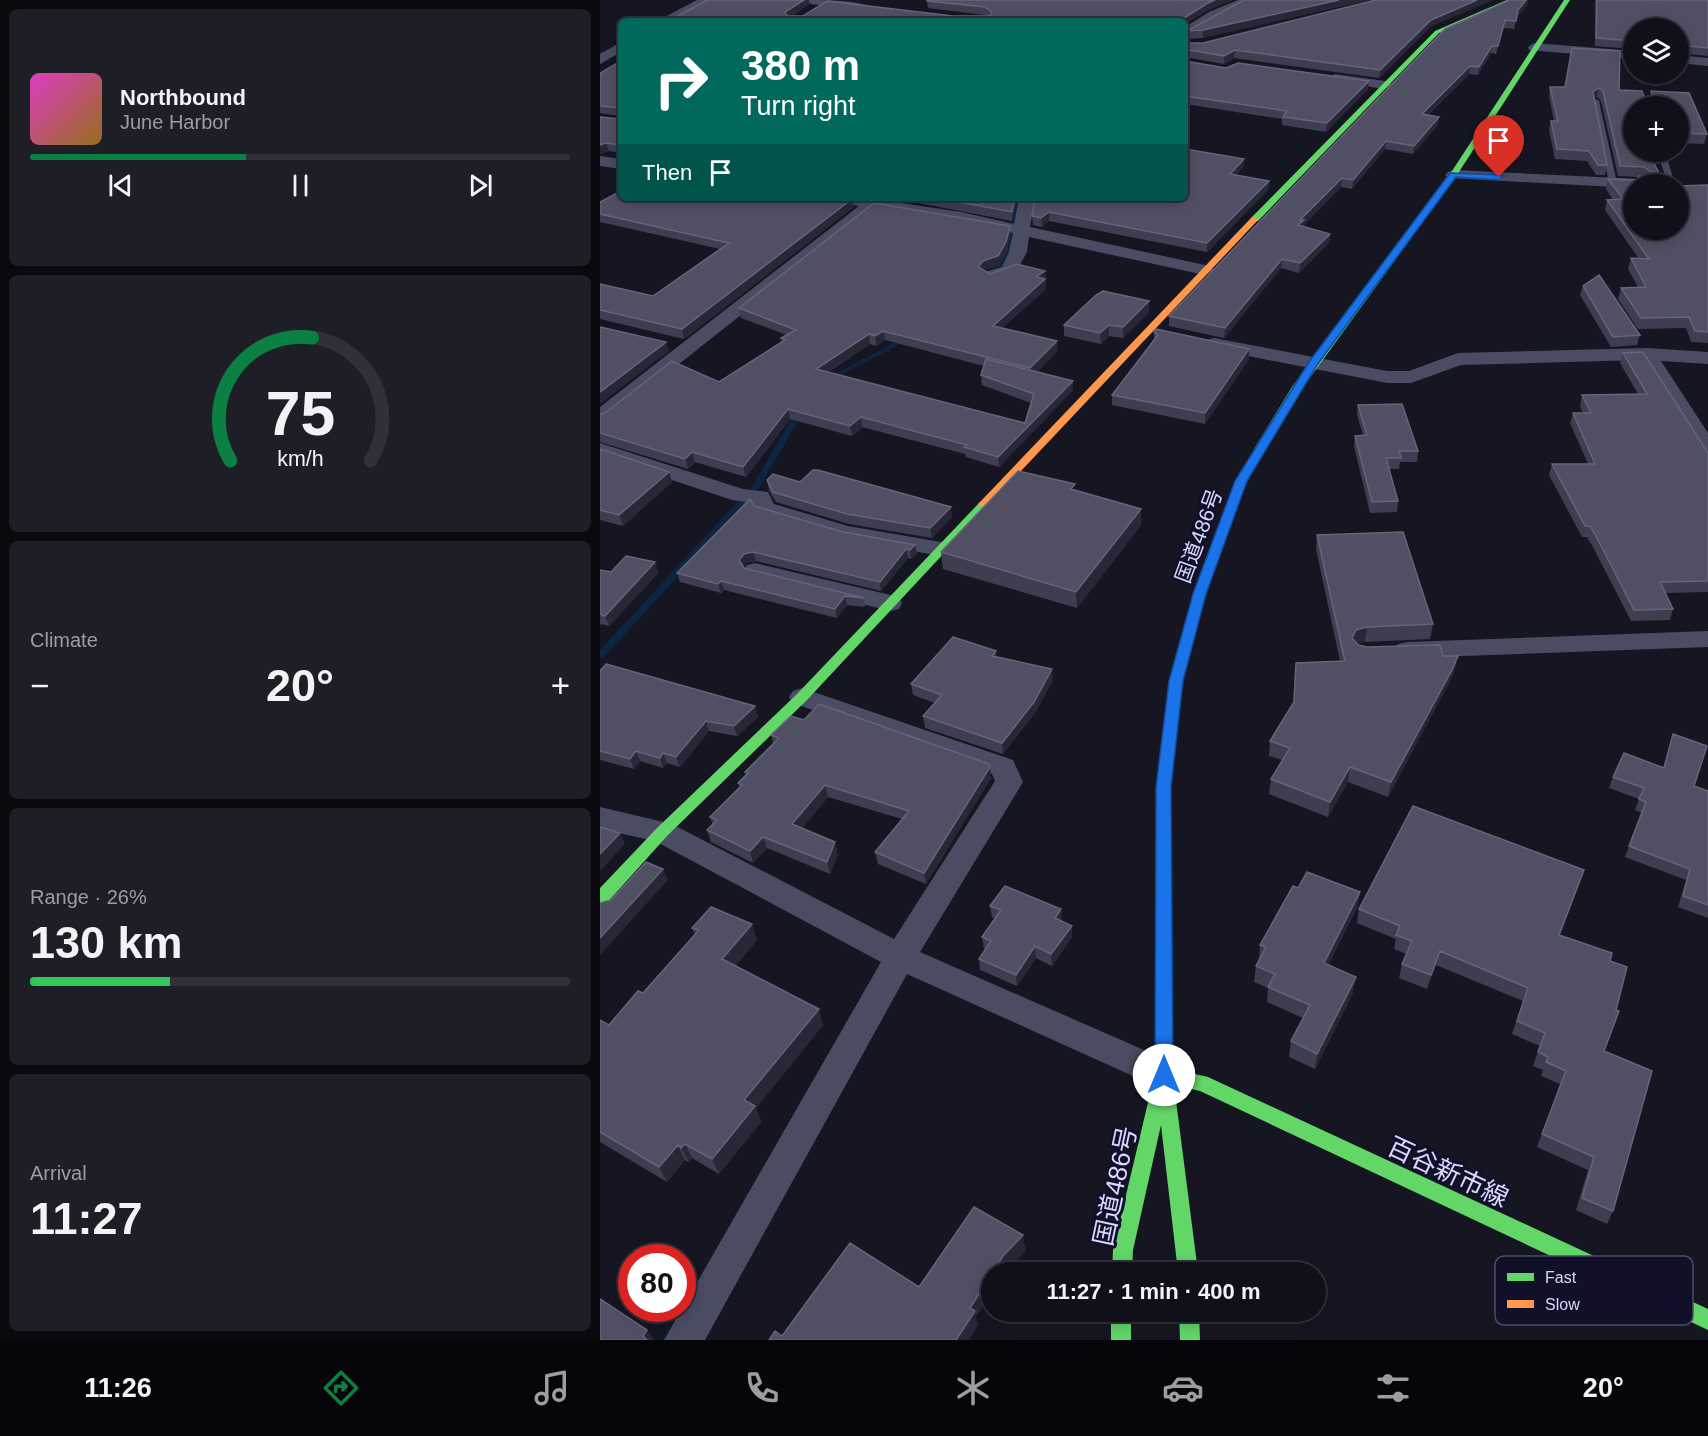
<!DOCTYPE html>
<meta charset="utf-8">
<style>
:root{--surface:#10101a;--page:#1e1e27;--text:#f1f3f6;--muted:#9c9da2;--line:#303039;--accent:#0b8043}
body{margin:0;font-family:Helvetica,"Noto Sans JP",sans-serif;background:var(--page);color:var(--text);height:100vh;display:flex;flex-direction:column;font-size:22px;white-space:nowrap}
*{box-sizing:border-box;margin:0}
p{font-size:20px;color:var(--muted)}
.icon{flex:none;width:33px;height:33px;fill:none;stroke:currentColor;stroke-width:2;stroke-linecap:round;stroke-linejoin:round}
.map{position:relative;flex:1;overflow:hidden}
.panel{display:flex;flex-direction:column;gap:9px;padding:9px;background:#09090e;width:600px}
.panel>*{flex:none}
.guide{position:absolute;left:18px;top:18px;width:570px;height:183px;border-radius:9px;box-shadow:0 3px 15px #0003,0 0 0 2px var(--line);background:#00695c;color:#fff;overflow:hidden}
.fabs{position:absolute;left:1023px;top:18px;display:grid;gap:12px}
.fabs a{display:grid;place-items:center;width:66px;height:66px;border-radius:50%;background:var(--surface);box-shadow:0 3px 15px #0003,0 0 0 2px var(--line);font-size:30px}
.speed{position:absolute;left:18px;top:1244px;display:flex;gap:12px;font-size:30px;font-weight:700;text-align:center}
.speed>*{display:grid;place-content:center;width:78px;height:78px;border-radius:50%;background:var(--surface);box-shadow:0 3px 15px #0003,0 0 0 2px var(--line);line-height:1}
.speed .limit{border:9px solid #d22;background:#fff;color:#111}
.pin{position:absolute;display:grid;place-items:center;width:51px;height:51px;color:#fff;margin:-62px -26px;border-radius:50% 50% 50% 0;rotate:-45deg;box-shadow:0 0 6px #0007}
.pin .icon{rotate:45deg}
.me{position:absolute;width:66px;margin:-33px;rotate:0deg;stroke-linejoin:round;filter:drop-shadow(0 0 4px #0008)}
.turn{display:flex;align-items:center;gap:21px;height:126px;padding:0 24px;font-size:27px}
.turn .icon{width:78px;height:78px;stroke-width:2.5}
.turn b{display:block;font-size:42px;line-height:51px}
.then{display:flex;align-items:center;height:57px;padding:0 24px;background:#0003;gap:12px;font-size:22px}
.big{font-size:45px;font-weight:700;line-height:1.1}
.panel .card{flex:1;display:flex;flex-direction:column;justify-content:center;gap:9px;min-width:0;padding:0 21px;border-radius:9px;background:var(--page)}
.panel .dial{align-items:center;gap:0}
.dial svg{height:156px;overflow:visible;fill:none;stroke:var(--line);stroke-width:7;stroke-linecap:round;text-anchor:middle}
.dial text{fill:var(--text);stroke:none}
.song{display:flex;align-items:center;gap:18px}
.cover{width:72px;height:72px;border-radius:9px;background:linear-gradient(135deg,hsl(310 70% 55%),hsl(40 70% 35%))}
.played{height:6px;border-radius:3px;background:linear-gradient(90deg,var(--accent) 40%,var(--line) 40%)}
.keys{display:flex;justify-content:space-around;direction:ltr}
.heat{display:flex;justify-content:space-between;align-items:center;font-size:33px;direction:ltr}
.charge{height:9px;border-radius:4px;background:linear-gradient(90deg,#34c759 26%,var(--line) 0)}
.trip{position:absolute;left:381px;top:1262px;width:345px;height:60px;border-radius:30px;background:var(--surface);box-shadow:0 3px 15px #0003,0 0 0 2px var(--line);font-weight:700;line-height:60px;text-align:center}
.tab-bar{display:flex;height:96px;justify-content:space-around;align-items:center;background:#06060a;color:var(--muted)}
.tab-bar .icon{width:42px;height:42px}
.tab-bar .selected{color:var(--accent)}
.tab-bar b{font-size:27px;color:var(--text)}
main{display:flex;flex:1;min-height:0}
.map>svg:first-child{display:block}
</style>
<main>
<section class="panel">
<div class="card">
<div class="song"><i class="cover"></i><div><b>Northbound</b><p>June Harbor</p></div></div>
<div class="played"></div>
<div class="keys"><svg class="icon" aria-label="previous" viewBox="0 0 24 24"><path d="M18 5L8 12l10 7zM5 5v14"/></svg><svg class="icon" aria-label="pause" viewBox="0 0 24 24"><path d="M8 5v14M16 5v14"/></svg><svg class="icon" aria-label="next" viewBox="0 0 24 24"><path d="M6 5l10 7-10 7zM19 5v14"/></svg></div>
</div>
<div class="card dial"><svg viewBox="0 0 100 80">
<path d="M14 69A42 42 0 1 1 86 69"/>
<path d="M14 69A42 42 0 0 1 56 6" stroke="#0b8043"/>
<text x="50" y="56" font-size="32" font-weight="700">75</text>
<text x="50" y="72" font-size="11">km/h</text>
</svg></div>
<div class="card"><p>Climate</p>
<div class="heat"><a>−</a><b class="big">20°</b><a>+</a></div>
</div>
<div class="card"><p>Range · 26%</p><b class="big">130 km</b><div class="charge"></div></div>
<div class="card"><p>Arrival</p><b class="big">11:27</b></div>
</section>
<div class="map">
<svg width="1108" height="1340" viewBox="0 0 1108 1340">
<rect width="100%" height="100%" fill="#161622"/>
<g fill="none" stroke-linecap="round" stroke-linejoin="round">
<path fill="#0c2543" fill-rule="evenodd" d="M416,198H422L415,238L402,277L399,279L396,277L409,238Z
M307,336L310,338L309,339L231,380H227L226,379Z
M197,409H200L204,411L159,488L3,658L0,659V650L153,485Z"/>
<path fill="#4a4c63" fill-rule="evenodd" d="M996,99L999,101L1017,183L1013,185L1009,183L993,101Z
M1057,152H1065L1075,184H1068Z"/>
<path fill="#4a4c63" fill-rule="evenodd" d="M97,0H112L73,21H57Z
M205,0C222,0 255,0 268,6L262,10L211,4Z
M638,0H654L585,37V27L609,12Z
M21,42V52L0,64V54Z
M934,43L1034,51V59L929,50L928,47Z
M1078,55L1108,58V66L1078,63Z
M735,74L785,81L792,85L785,89L730,81L728,78Z
M0,156L21,159V169L0,166Z
M853,170L1041,179L1049,184H1034V188L848,178L845,175L848,172Z
M226,198H282L281,200L361,212L414,224L419,198H435L430,227L605,265L614,270L605,275L429,237L427,252L415,274L390,281L381,276L384,272L402,267L409,252L413,233L361,222L275,209L7,421L0,423V407L259,206L228,201Z
M614,338L787,371H809L858,353L1047,348L1108,352V364L1061,361L1108,433V455L1101,453L1041,360L861,365L811,383H787L607,348L605,344L607,340Z
M0,443L143,489L168,492L174,504L248,526L341,542L349,544L353,549L349,554L341,556L245,539L157,513L152,503L132,500L0,456Z
M155,563L299,597L302,603L299,609L290,611L147,575L143,570L147,565Z
M1108,631V647L807,658L798,656L794,650L798,644L807,642Z
M202,688L413,760L423,782L320,952L576,1064L581,1075L576,1086L564,1090L307,974L105,1340H64L281,962L55,841L0,829V807L72,824L294,939L395,781L392,774L193,703L189,697L193,691Z"/>
<path fill="#63d668" fill-rule="evenodd" d="M907,0H915L839,33L658,221H652V217L835,31Z
M964,0H970L857,175L701,390L664,451H656L654,449L692,387L850,174Z
M384,500L388,502L390,504L388,506L207,700L67,836L6,904L0,905V888L57,828L197,694L380,502Z
M565,763L570,764L572,768L570,787L573,1069L608,1077L1108,1309V1330L600,1091L574,1085L598,1272H578L561,1125L533,1250L532,1272H512L513,1250L550,1094L553,1088L556,1087V787L560,764Z
M511,1311H531V1340H511Z
M579,1311H599L600,1340H580Z"/>
<path fill="#ff974d" fill-rule="evenodd" d="M652,217L659,219L388,506H380L378,504L380,502Z
M660,446L666,449L647,481L606,594L583,681L572,768L570,772H560L558,768L569,681L594,594L635,481L656,447Z"/>
</g>
<path fill="#3f3e51" fill-rule="evenodd" d="M107,0H209V4L192,16H387L385,15L328,8L327,1L328,0H632L608,10L585,24V21H69Z
M644,0L603,38L587,39V31Z
M910,0H928L927,5L917,17L914,29L903,28L896,54L891,53L878,75L869,74L828,115L839,117L838,125L813,154L785,149L752,189L741,187L704,225L703,227L730,234L729,243L699,273L681,268L624,338L569,326V316Z
M995,0H1108V56L1078,53V28H1034V49L995,46Z
M830,27L779,78L634,58L624,64L585,57V43H603Z
M972,48L1020,51L1019,90L1042,91L1045,99H1050L1051,91L1089,93L1107,134L1104,144L1078,143V106H1034V152H1048L1065,184H1034V230H1078V186L1108,185V343L1091,342L1086,328L1038,329L1018,299L1021,288L1038,287L1028,269L1031,258L1039,259L1005,210L1007,200H1013L1006,189L1008,179L1036,180L1038,177L1018,176L1001,101L997,97L994,99L1007,165L1005,175H996L987,161L955,159L949,130L951,121H954L949,96L950,87H965Z
M21,61V153L9,151L0,154L20,119V116L0,113V73Z
M585,61L626,68L768,89L726,132L682,125V119L585,104Z
M644,159L643,167L636,175L669,181L668,190L607,252L449,221L442,227L433,225L432,216Z
M293,198H417L412,221Z
M0,202L254,207L84,339L0,319V284L53,296L120,249L0,222Z
M410,226V235L407,251L399,266L383,270L390,274L445,271L446,289L402,328L458,350L437,372L473,390L399,467L366,457L365,454L262,427L252,436L190,419L146,477L95,462L88,469L0,442V414L119,382L182,342L181,338L187,335L141,318L139,308ZM285,340L384,366L381,375L382,385L431,403L425,423L228,372L270,344L276,346Z
M983,286L1040,335L1037,345L1011,347L980,295Z
M549,312L523,338L509,336L501,344L464,336V325Z
M554,332L649,359L605,424L512,405V395L554,339Z
M1023,353L1108,453V592L1065,593L1073,609L1070,620L1031,621L993,547L987,537H982L949,475L952,464H988L970,423L973,413H983L980,406L982,395L1038,394L1020,363Z
M758,405L818,451L817,462H800L799,469H789L798,501L797,512L770,513L754,446L755,436L763,435L757,415Z
M0,449L69,472L72,482L23,526L0,520Z
M167,480L200,482L352,517L332,538L249,524L176,502L169,491Z
M476,491L541,509V525L477,608L343,569L341,552Z
M154,506L243,532L315,545L317,554L311,559L308,558L281,591L156,561L146,563L143,567L144,568L264,598L265,607L247,605L237,618L124,590L121,593L80,582L77,573Z
M717,535L833,624L830,639L765,642L757,644L758,645L767,647L843,656L855,670L848,685L788,797L748,782L728,817L669,794L671,779L682,760L669,756L670,741L693,704L696,663L740,661L716,549Z
M55,562L58,573L9,626L1,624L0,626V570L11,572Z
M396,651V656L453,680L435,713L403,754L325,728L323,716L335,703L313,695L311,684Z
M0,671L155,706L158,717L137,736L109,731L80,767L67,763L63,768L40,761L34,769L0,760Z
M1073,734L1094,786L1108,791V918L1078,907L1086,880L1025,857L1042,813L1035,810L1039,799L1009,788L1013,777L1063,768Z
M171,735L391,778L326,884L278,864L275,852L302,819L228,797L202,828L238,854L230,874L167,848L153,863L111,842L107,830L113,825L110,817L140,787L138,783L146,775L145,772L173,743Z
M979,884L960,935L1010,961L1004,1051L1013,1211L1007,1224L976,1210L988,1170L937,1147L960,1084L941,1076L943,1070L933,1066L940,1046L912,1034L923,1001L836,965L827,989L799,978L802,964L807,954L794,949L796,939L757,923L759,909Z
M698,888L760,892L757,908L728,965L753,993L715,1069L689,1057L691,1041L703,1018L667,1002L668,988L654,982L656,966L659,960L660,945Z
M390,906L462,920L461,921L472,937L452,966L436,958L417,986L380,970L379,959L386,949H384L382,937L396,919L392,917Z
M92,928L157,940L135,966L223,1025L156,1108L161,1122L119,1174L92,1158L89,1162L85,1160L67,1182L0,1142V1020L9,1025L43,993L95,935Z"/>
<path fill="#282736" d="M204,0H209V4L187,19L185,12Z
M615,0H632L608,10L585,24L584,18L608,3Z
M739,0H771L603,38V30Z
M877,0H893L830,27L779,78L780,70L831,20Z
M926,0H928L927,5L917,17L914,29L918,10Z
M892,46L891,53L878,75L879,67Z
M635,50L634,58L624,64V56Z
M870,66L869,74L820,122L822,114Z
M769,81L768,89L726,132L727,123Z
M999,88L997,97L991,101L993,92Z
M839,117L838,125L813,154L814,146Z
M786,141L785,149L752,189L753,180Z
M6,143L9,151L0,154V145Z
M644,159L643,167L630,183V174Z
M742,178L741,187L704,225L703,230L698,235L700,220Z
M669,181L668,190L607,252V243Z
M415,198H417L412,221V212Z
M252,199L254,207L84,339L82,329Z
M449,212V221L442,227L441,218Z
M410,226V235L407,251L399,266L383,270L379,276L378,267Z
M730,234L729,243L699,273L700,263Z
M682,259L681,268L624,338L625,328Z
M445,271L446,289L394,336L393,326L436,277Z
M549,301V312L523,338V327Z
M509,325V336L501,344L500,333Z
M283,331L285,340L276,346L275,336Z
M269,334L270,344L217,378L216,369Z
M457,341L458,350L431,378L430,368Z
M66,342L69,351L0,404V392Z
M649,349V359L605,424V413Z
M473,381V390L399,467L398,457Z
M188,409L190,419L146,477L143,467Z
M261,417L262,427L252,436L250,426Z
M92,452L95,462L88,469L85,459Z
M69,472L72,482L23,526L19,515Z
M351,507L352,517L332,538L330,528Z
M541,509V525L477,608L476,592Z
M315,545L317,554L311,559L310,550Z
M306,549L308,558L281,591L280,582Z
M153,552L156,561L146,563L141,569L139,560L144,554Z
M55,562L58,573L9,626L5,616Z
M121,581L124,590L121,593L118,584Z
M245,596L247,605L237,618L235,609Z
M767,627L765,642L754,645L752,638L756,630Z
M858,656L855,670L848,685L788,797L791,782Z
M452,669L453,680L435,713L403,754L402,743Z
M155,706L158,717L137,736L134,726Z
M106,721L109,731L80,767L76,757Z
M36,751L40,761L34,769L30,759Z
M63,753L67,763L63,768L60,758Z
M390,767L391,778L326,884L324,873Z
M750,767L748,782L728,817L730,802Z
M225,785L228,797L196,836L192,824Z
M20,833L25,844L0,871V854Z
M163,837L167,848L153,863L150,851Z
M235,842L238,854L230,874L227,862Z
M63,869L68,880L0,955V938Z
M760,892L757,908L721,979L724,963Z
M461,909L462,920L456,929L455,918Z
M152,924L157,940L128,975L122,959Z
M472,926V937L452,966L451,954Z
M435,946L436,958L417,986L416,975Z
M840,951L836,965L827,989L831,975Z
M756,977L753,993L715,1069L717,1054Z
M219,1009L223,1025L156,1108L161,1122L119,1174L112,1159L144,1100Z
M85,1144L92,1158L89,1162L81,1148Z
M78,1145L85,1160L67,1182L59,1167Z
M423,1235L426,1251L405,1272H393L403,1256Z
M392,1274V1294L376,1317L378,1325L369,1340H356L370,1308Z
M47,1330L54,1340H45L43,1336Z"/>
<path fill="#504f64" stroke="#65647c" stroke-width="1.5" d="M107,0H204L185,12L187,16H203L227,1L353,16H390L392,12L385,7L327,1L328,0H615L608,3L584,18V21H69Z
M644,0H739L603,30L587,31Z
M776,0H877L831,20L780,70L635,50L624,56L585,49V43H603Z
M910,0H926L918,10L916,21L905,20L898,46H892L879,67L870,66L822,114L839,117L814,146L786,141L753,180L742,178L700,220H704L698,225L730,234L700,263L682,259L625,328L569,316L845,29Z
M997,0H1108V48L1080,45L1078,48V28H1034V41L996,38Z
M972,48L1020,51L1019,90L1042,91L1045,99L1053,98L1051,91L1089,93L1107,134L1078,133V106H1034V152H1048L1065,184H1034V230H1078V186L1108,185V332L1095,331L1089,317L1041,318L1021,288L1046,287L1031,258L1049,259L1007,200L1023,199L1008,179L1036,180L1039,176H1052L1054,174L1044,167L1020,166L1003,91L999,88L993,92L1007,165H998L989,151L957,149L951,121H958L950,87H965Z
M21,61V145L6,143L0,145V117L20,119L21,108L0,106V73Z
M585,61L626,68L638,63L769,81L727,123L683,117L687,111L585,96Z
M585,149L644,159L630,174L669,181L607,243L449,212L441,218L432,216L435,198H585Z
M21,190V198L252,199L82,329L0,310V284L53,296L129,243L0,214V202L21,191Z
M337,198H415L412,212Z
M274,203L410,226L406,242L398,256L383,261L378,267L390,274L417,264L445,271L436,277L445,279L393,326L457,341L430,368L283,331L275,336L269,334L216,369L425,423L434,394L381,375L386,359L473,381L398,457L364,447L367,445L261,417L250,426L188,409L143,467L92,452L85,459L0,433V414L5,413L72,361L119,382L185,340L181,338L196,330L139,308Z
M999,275L1040,335L1013,337L983,286Z
M503,291L549,301L523,327L509,325L500,333L464,325L496,295Z
M0,327L66,342L0,392Z
M556,329L649,349L605,413L512,395L558,335L554,332Z
M1043,352L1108,453V581L1060,582L1073,609L1034,610L996,536L990,526H985L952,464H995L973,413H991L982,395L1047,394L1023,353Z
M802,404L818,451H799L801,458H786L798,501L772,502L755,436L767,435L758,405Z
M0,449L69,472L19,515L0,510Z
M213,470H218L351,507L330,528L247,514L173,492L167,480L173,474L200,482Z
M418,471L475,484L471,489L541,509L476,592L341,552Z
M150,499L154,506L243,532L315,545L310,550L306,549L280,582L153,552L144,554L139,560L144,568L264,598L245,596L235,609L121,581L118,584L77,573Z
M803,532L833,624L767,627L756,630L752,638L758,645L767,647L840,645L843,656H858L852,670L791,782L750,767L730,802L671,779L690,748L670,741L694,702L696,663L745,661L717,535Z
M26,556L55,562L5,616L0,614V570L11,572Z
M353,637L396,651L392,656L452,669L434,702L402,743L323,716L342,695L311,684Z
M6,664L155,706L134,726L106,721L76,757L63,753L60,758L36,751L30,759L0,751V671Z
M219,704L389,764L390,767L324,873L275,852L309,811L225,785L192,824L235,842L227,862L163,837L150,851L107,830L117,820L110,817L142,785L138,783L148,773L145,772L179,738L171,735L191,716L204,720Z
M1073,734L1107,746L1094,786L1108,791V905L1083,896L1090,869L1029,846L1046,802L1039,799L1044,788L1013,777L1024,753L1064,768Z
M813,806L984,870L959,935L1012,953L1010,961L1027,967L1016,1010L1019,1011L1004,1051L1052,1071L1013,1211L982,1198L994,1157L942,1134L966,1071L946,1062L948,1057L938,1052L945,1033L917,1021L928,988L840,951L831,975L802,964L812,941L796,935L800,926L759,909Z
M0,827L20,833L0,854Z
M46,862L63,869L0,938V903L11,900Z
M707,872L760,892L724,963L756,977L717,1054L691,1041L710,1005L668,987L675,974L656,966L666,947L660,945L693,886L698,888Z
M405,886L461,909L455,918L472,926L451,954L435,946L416,975L379,959L391,941L382,937L401,910L390,906Z
M111,907L152,924L122,959L219,1009L144,1100L155,1106L112,1159L85,1144L81,1148L78,1145L59,1167L0,1132V1020L9,1025L38,991L43,993L99,930L92,928Z
M374,1207L423,1235L403,1256L393,1272H392V1274L370,1308L375,1311L356,1340H169L175,1331L182,1336L250,1243L319,1287Z
M0,1299L47,1330L43,1336L47,1340H0Z"/>
<path fill="#1a73e8" stroke="#114b97" stroke-width="1.5" d="M850,173L899,175L903,177L899,180L856,177L717,365L647,481L606,594L583,681L571,787L573,1075L570,1081L564,1083L558,1081L555,1075L556,787L569,681L593,594L635,481L709,362Z"/>
<g text-anchor="middle" stroke-width="6" stroke-linejoin="round" paint-order="stroke">
<g font-size="21" fill="#d7d7ff" stroke="#121028">
<text transform="translate(599 536) rotate(-70)" y="7">国道486号</text>
</g>
<g font-size="26" fill="#d7d7ff" stroke="#121028">
<text transform="translate(848 1172) rotate(25)" y="9">百谷新市線</text>
<text transform="translate(515 1186) rotate(-78)" y="9">国道486号</text>
</g>
</g>
<rect x="895" y="1256" width="198" height="69" rx="9" fill="#121028" stroke="#4d4c68" stroke-width="1.5"/>
<rect x="907" y="1273" width="27" height="8" fill="#63d668"/>
<rect x="907" y="1300" width="27" height="8" fill="#ff974d"/>
<g font-size="16" fill="#d7d7ff">
<text x="945" y="1283">Fast</text>
<text x="945" y="1310">Slow</text>
</g>
</svg>
<div class="fabs">
<a><svg class="icon" aria-label="layers" viewBox="0 0 24 24"><path d="M12 4l9 5-9 5-9-5zM3 14l9 5 9-5"/></svg></a>
<a>+</a>
<a>−</a>
</div>
<div class="speed"><div class="limit">80</div></div>
<div class="pin" style="left:899px;top:177px;background:#d93025"><svg class="icon" aria-label="arrive" viewBox="0 0 24 24"><path d="M6 21V4h12l-3 4 3 4H6"/></svg></div>
<svg class="me" style="left:564px;top:1075px" viewBox="-20 -20 40 40"><circle r="19" fill="#fff"/><path d="M0-13L10 11 0 6-10 11z" fill="#1a73e8"/></svg>
<div class="trip">11:27 · 1 min · 400 m</div>
<div class="guide">
<div class="turn"><svg class="icon" aria-label="right" viewBox="0 0 24 24"><path d="M7 20v-9h11M14 6l5 5-5 5"/></svg><div><b>380 m</b>Turn right</div></div>
<div class="then">Then<svg class="icon" aria-label="arrive" viewBox="0 0 24 24"><path d="M6 21V4h12l-3 4 3 4H6"/></svg></div>
</div>
</div>
</main>
<nav class="tab-bar">
<b>11:26</b>
<svg class="icon selected" aria-label="directions" viewBox="0 0 24 24"><path d="M12 3l9 9-9 9-9-9zM9 14v-3h6M13 9l2 2-2 2"/></svg>
<svg class="icon" aria-label="music" viewBox="0 0 24 24"><path d="M9 18V5l10-2v13"/><circle cx="6" cy="18" r="3"/><circle cx="16" cy="16" r="3"/></svg>
<svg class="icon" aria-label="phone" viewBox="0 0 24 24"><path d="M5 4h4l2 5-3 2q2 4 5 5l2-3 5 2v4C11 20 4 13 5 4z"/></svg>
<svg class="icon" aria-label="climate" viewBox="0 0 24 24"><path d="M12 3v18M4 7l16 10M4 17L20 7"/></svg>
<svg class="icon" aria-label="car" viewBox="0 0 24 24"><path d="M5 17H2v-5l4-1 3-4h7l3 4 3 1v5h-3M9 17h6M6 11h13"/><circle cx="7" cy="17" r="2"/><circle cx="17" cy="17" r="2"/></svg>
<svg class="icon" aria-label="filters" viewBox="0 0 24 24"><path d="M4 7h16M4 17h16"/><circle cx="9" cy="7" r="2"/><circle cx="15" cy="17" r="2"/></svg>
<b>20°</b>
</nav>
